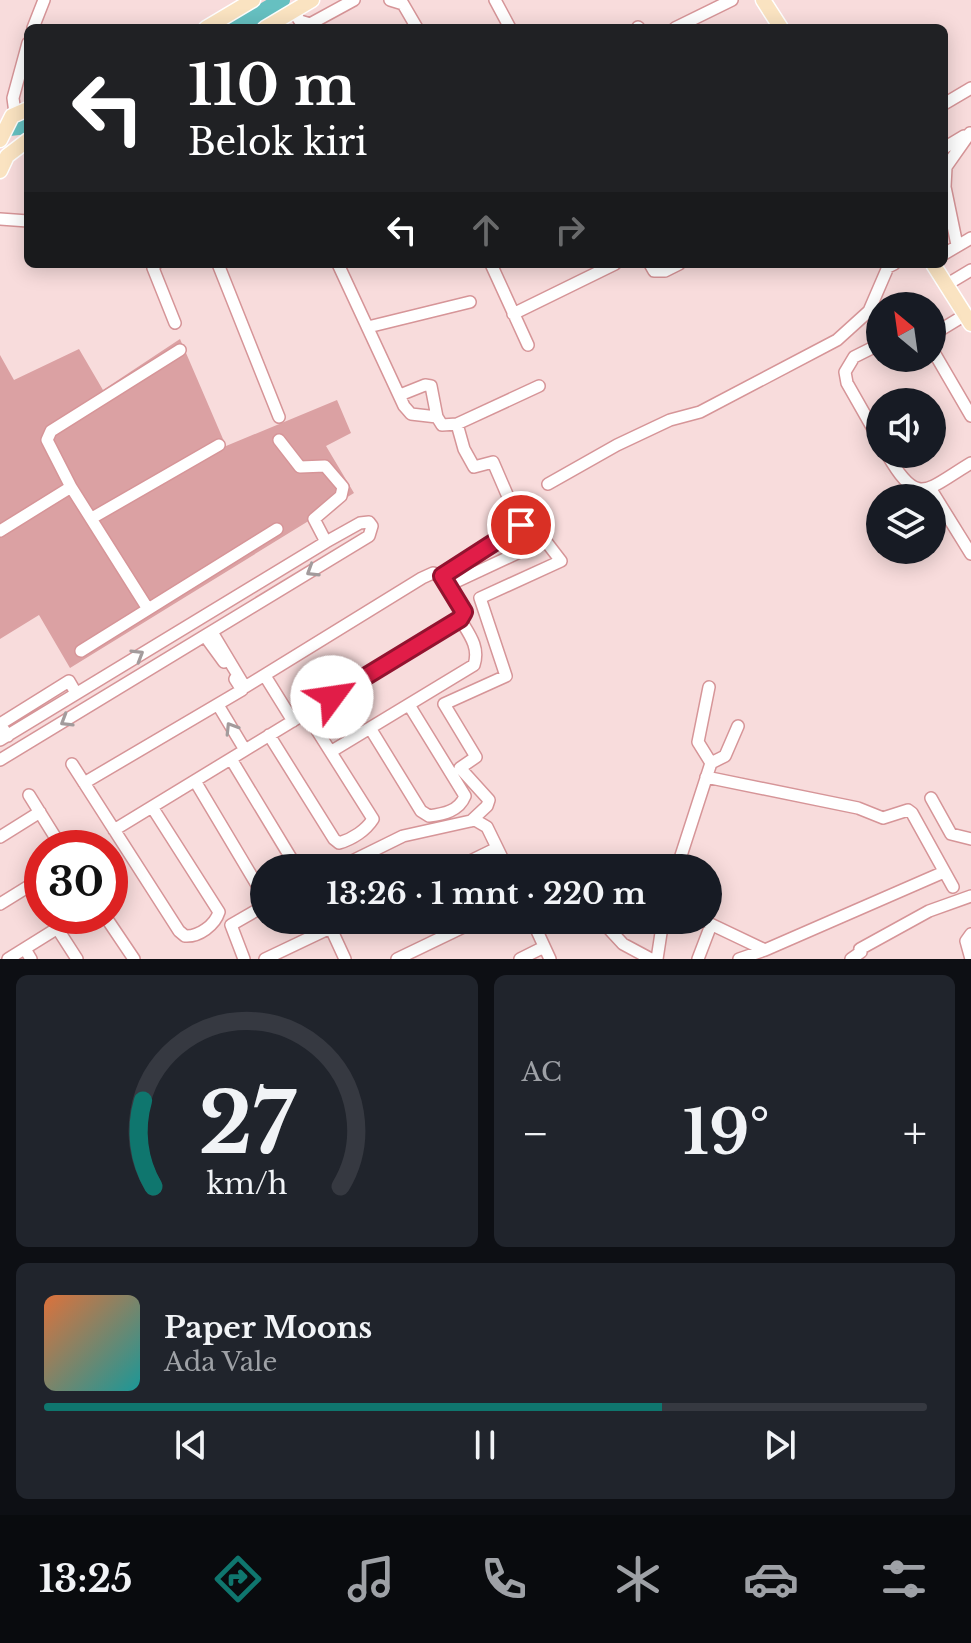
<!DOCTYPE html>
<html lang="id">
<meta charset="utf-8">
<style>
:root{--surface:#171b24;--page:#20242c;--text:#f1f3f6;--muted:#9ea1a6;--line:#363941;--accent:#0f766e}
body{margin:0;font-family:"Libre Baskerville",serif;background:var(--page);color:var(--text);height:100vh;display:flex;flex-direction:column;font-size:30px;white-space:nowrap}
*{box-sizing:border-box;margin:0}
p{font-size:26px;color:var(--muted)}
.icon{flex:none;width:44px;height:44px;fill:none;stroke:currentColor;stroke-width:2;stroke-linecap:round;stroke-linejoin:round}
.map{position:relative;height:959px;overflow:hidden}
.sheet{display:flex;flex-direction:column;gap:16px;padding:16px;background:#0d0f14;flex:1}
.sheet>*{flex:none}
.top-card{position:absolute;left:24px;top:24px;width:924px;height:244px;border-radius:12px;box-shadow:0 4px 20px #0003;background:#202124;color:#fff;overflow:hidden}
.needle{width:52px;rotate:331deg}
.tools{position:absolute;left:866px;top:292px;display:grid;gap:16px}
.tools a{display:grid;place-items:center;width:80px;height:80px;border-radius:50%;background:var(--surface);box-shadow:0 4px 20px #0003;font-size:40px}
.speed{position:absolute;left:24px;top:830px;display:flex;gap:16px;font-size:40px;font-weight:700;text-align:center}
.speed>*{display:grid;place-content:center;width:104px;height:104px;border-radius:50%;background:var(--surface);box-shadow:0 4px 20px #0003;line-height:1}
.speed .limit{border:12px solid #d22;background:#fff;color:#111}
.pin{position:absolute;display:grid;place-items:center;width:68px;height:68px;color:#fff;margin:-34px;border:4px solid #fff;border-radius:50%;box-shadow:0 2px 8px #0007}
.me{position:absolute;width:88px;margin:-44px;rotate:59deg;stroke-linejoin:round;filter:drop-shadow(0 0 6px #0008)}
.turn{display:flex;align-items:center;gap:28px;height:168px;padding:0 32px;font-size:36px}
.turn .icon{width:104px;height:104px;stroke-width:2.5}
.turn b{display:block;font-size:56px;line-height:68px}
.lanes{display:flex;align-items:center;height:76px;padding:0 32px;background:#0003;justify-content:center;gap:40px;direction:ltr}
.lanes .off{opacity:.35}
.big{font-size:60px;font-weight:700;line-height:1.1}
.sheet .tile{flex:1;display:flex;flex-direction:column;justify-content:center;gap:12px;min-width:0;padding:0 28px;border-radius:12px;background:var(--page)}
.sheet .dial{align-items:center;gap:0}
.dial svg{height:208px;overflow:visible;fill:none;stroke:var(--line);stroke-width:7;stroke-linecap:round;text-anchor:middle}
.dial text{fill:var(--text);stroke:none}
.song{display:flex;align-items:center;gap:24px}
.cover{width:96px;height:96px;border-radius:12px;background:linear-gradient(135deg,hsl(20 70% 55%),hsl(180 70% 35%))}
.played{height:8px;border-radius:4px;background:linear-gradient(90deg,var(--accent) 70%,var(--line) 70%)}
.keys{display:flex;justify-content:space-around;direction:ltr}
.heat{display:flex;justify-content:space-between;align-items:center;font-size:44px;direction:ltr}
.sheet .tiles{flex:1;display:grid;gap:16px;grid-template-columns:1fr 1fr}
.tile:last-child{grid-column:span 2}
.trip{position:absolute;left:250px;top:854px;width:472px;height:80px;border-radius:40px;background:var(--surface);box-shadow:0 4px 20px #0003;font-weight:700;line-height:80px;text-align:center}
.tabs{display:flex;height:128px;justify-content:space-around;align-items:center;background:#090b0e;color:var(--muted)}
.tabs .icon{width:56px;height:56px}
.tabs .on{color:var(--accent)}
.tabs b{font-size:36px;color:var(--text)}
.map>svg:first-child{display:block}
</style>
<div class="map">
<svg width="971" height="959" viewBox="0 0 971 959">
<rect width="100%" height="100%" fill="#f8dcdc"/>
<path fill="#dba1a3" d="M180,339L226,446L337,400L351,433L326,446L354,493L70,668L39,615L0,639V355L14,380L79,349L103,390Z"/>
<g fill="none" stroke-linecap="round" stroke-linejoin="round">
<path stroke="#66c0c1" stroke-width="16" d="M235,28L282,0
M0,129L28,126"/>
<defs>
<path id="minor" d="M390,0L403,4L417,28
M495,0L510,28
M293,11L300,21L310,24L354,0
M638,27L639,28
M33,28L44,0
M675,28L732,0
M944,104L971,88
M15,113L13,98L28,43
M944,148L964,136
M0,219L28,221
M957,245L945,187L946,167L970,133
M944,254L971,238
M156,264L153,268L175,323
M218,264L279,417
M338,264L404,406L411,414L437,417
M491,264L528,345
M650,264L654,271H665L679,264
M946,285L971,270
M513,314L615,264
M368,327L470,302
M932,335L965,315
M880,344L854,357L845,372L847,383L880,441
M932,349L971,416
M400,395L425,385L431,386L437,417L442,425L457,424L539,386
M457,424L464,449L474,467L493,462L512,506L521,509L561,561L480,598L506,676L444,704L476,757L460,768L489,800L487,806L471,821
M279,440L300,467L325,466L343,487L341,496L314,519L326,542
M887,454C918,508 926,490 971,463
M548,484L617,445L670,420L700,412L837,340L869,311L888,267L894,264
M930,488L971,554
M92,518L219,445
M0,531L71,487
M442,576L512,528L521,525L532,532L533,541L524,550L449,585
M148,609L71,487L47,440L51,431L180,350
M212,632L245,687L422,578L433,573L442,576L464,612L460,619C469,634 480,647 474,665L332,751
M205,636L224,662
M81,651L277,529
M265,676L293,721
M709,687L698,742L711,763
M218,705L245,750
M370,728L421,811L429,816C444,814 459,811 465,796L409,705
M269,735L334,839L339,843C353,839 366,830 373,819L306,713
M8,736L0,724L69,681L76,693
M0,740L326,542L360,523L369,522L372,526L369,536L0,760
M231,759L297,868
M72,764L179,931L185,936C199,937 215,925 219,912L152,807
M706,777L858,808L883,818L908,810L912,813L953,887
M195,781L257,885L264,891
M84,783L242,690L235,679
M29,795L62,848
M931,798L951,834L971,839
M114,830L460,619
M0,837L40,812
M338,868L403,836L475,820L487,827L507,868
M456,868L497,848
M677,868L711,763L725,756L738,726
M0,904L42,878
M105,916L134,959
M327,920L345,959
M532,920L550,959
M610,920V930L623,944L651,959
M702,920L765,950L739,959
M57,928L77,959
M971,934L966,941L971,959
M25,949L31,959
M765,950L944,872
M8,959L77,916
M244,959L231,925L264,906
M265,959L347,920
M397,959L478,920
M520,959L544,947
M657,959L663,920
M698,959L711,925
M851,959L861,952L860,949L929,911L971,896"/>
<path id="major" d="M763,0L781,28
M206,28L253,0
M265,28L312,0
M0,140L12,116L28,109
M0,171L7,156L28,140
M933,264L971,324"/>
</defs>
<use href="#minor" stroke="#d69598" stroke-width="14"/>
<use href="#major" stroke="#fff" stroke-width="17"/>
<path stroke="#887071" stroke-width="2" stroke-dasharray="4 6" stroke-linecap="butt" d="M91,848L94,846"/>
<use href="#minor" stroke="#fff" stroke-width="11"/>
<use href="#major" stroke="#fae3c1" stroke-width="14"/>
</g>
<defs><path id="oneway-chevron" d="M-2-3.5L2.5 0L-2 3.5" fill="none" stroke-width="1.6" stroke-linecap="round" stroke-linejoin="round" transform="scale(2)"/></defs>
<g stroke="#a39b9c">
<use href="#oneway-chevron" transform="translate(312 571) rotate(148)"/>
<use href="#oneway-chevron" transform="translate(138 655) rotate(-31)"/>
<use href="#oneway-chevron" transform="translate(66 721) rotate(149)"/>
<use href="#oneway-chevron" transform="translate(231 728) rotate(-122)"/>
</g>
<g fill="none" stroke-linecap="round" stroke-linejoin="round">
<defs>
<path id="route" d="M332,697L460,619L464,612L442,576L521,525"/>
</defs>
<use href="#route" stroke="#92132f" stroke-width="20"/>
<use href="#route" stroke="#e11d48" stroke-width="14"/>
</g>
</svg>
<div class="tools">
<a><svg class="needle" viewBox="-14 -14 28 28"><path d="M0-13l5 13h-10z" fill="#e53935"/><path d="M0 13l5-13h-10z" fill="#9ea1a6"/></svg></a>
<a><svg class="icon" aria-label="sound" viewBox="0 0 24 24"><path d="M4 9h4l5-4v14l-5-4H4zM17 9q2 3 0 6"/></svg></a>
<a><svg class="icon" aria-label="layers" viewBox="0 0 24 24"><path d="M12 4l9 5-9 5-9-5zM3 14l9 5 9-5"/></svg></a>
</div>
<div class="speed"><div class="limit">30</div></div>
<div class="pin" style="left:521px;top:525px;background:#d93025"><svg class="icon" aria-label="arrive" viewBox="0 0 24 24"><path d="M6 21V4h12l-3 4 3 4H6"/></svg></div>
<svg class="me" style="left:332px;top:697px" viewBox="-20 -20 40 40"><circle r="19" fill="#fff"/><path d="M0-13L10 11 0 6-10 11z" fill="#e11d48"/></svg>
<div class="trip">13:26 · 1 mnt · 220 m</div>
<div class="top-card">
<div class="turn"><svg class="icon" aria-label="left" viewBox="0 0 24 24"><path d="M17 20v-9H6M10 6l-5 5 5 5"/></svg><div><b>110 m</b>Belok kiri</div></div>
<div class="lanes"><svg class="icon" aria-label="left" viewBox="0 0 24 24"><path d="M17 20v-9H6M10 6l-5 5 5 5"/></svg><svg class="icon off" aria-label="ahead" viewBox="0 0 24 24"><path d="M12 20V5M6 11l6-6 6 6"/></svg><svg class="icon off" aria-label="right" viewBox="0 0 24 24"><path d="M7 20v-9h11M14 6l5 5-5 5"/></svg></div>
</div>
</div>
<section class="sheet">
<div class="tiles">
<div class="tile dial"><svg viewBox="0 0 100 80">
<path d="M14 69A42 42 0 1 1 86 69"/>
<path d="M14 69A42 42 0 0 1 10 36" stroke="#0f766e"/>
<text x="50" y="56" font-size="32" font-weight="700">27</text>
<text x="50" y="72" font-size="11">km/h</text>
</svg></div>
<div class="tile"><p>AC</p>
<div class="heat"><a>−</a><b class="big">19°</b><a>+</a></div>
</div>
<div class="tile">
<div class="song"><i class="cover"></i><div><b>Paper Moons</b><p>Ada Vale</p></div></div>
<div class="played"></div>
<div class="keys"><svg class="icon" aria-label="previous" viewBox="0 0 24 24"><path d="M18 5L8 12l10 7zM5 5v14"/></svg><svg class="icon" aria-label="pause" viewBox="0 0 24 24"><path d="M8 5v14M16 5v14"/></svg><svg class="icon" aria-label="next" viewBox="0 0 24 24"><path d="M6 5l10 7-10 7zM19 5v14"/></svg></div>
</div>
</div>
</section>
<nav class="tabs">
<b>13:25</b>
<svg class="icon on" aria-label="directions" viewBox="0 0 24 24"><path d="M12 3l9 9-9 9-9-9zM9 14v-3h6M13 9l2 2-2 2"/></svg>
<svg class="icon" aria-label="music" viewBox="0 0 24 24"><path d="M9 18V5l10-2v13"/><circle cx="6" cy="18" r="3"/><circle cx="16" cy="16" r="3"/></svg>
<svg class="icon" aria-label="phone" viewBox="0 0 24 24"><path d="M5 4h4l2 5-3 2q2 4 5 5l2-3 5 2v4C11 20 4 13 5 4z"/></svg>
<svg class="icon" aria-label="climate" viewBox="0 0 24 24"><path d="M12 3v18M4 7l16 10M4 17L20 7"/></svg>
<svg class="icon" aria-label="car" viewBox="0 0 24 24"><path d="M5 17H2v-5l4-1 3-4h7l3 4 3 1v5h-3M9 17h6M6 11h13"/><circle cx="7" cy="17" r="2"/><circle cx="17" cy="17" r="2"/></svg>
<svg class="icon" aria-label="filters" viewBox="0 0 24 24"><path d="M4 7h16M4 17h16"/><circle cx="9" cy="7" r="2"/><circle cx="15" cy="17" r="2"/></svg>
</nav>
